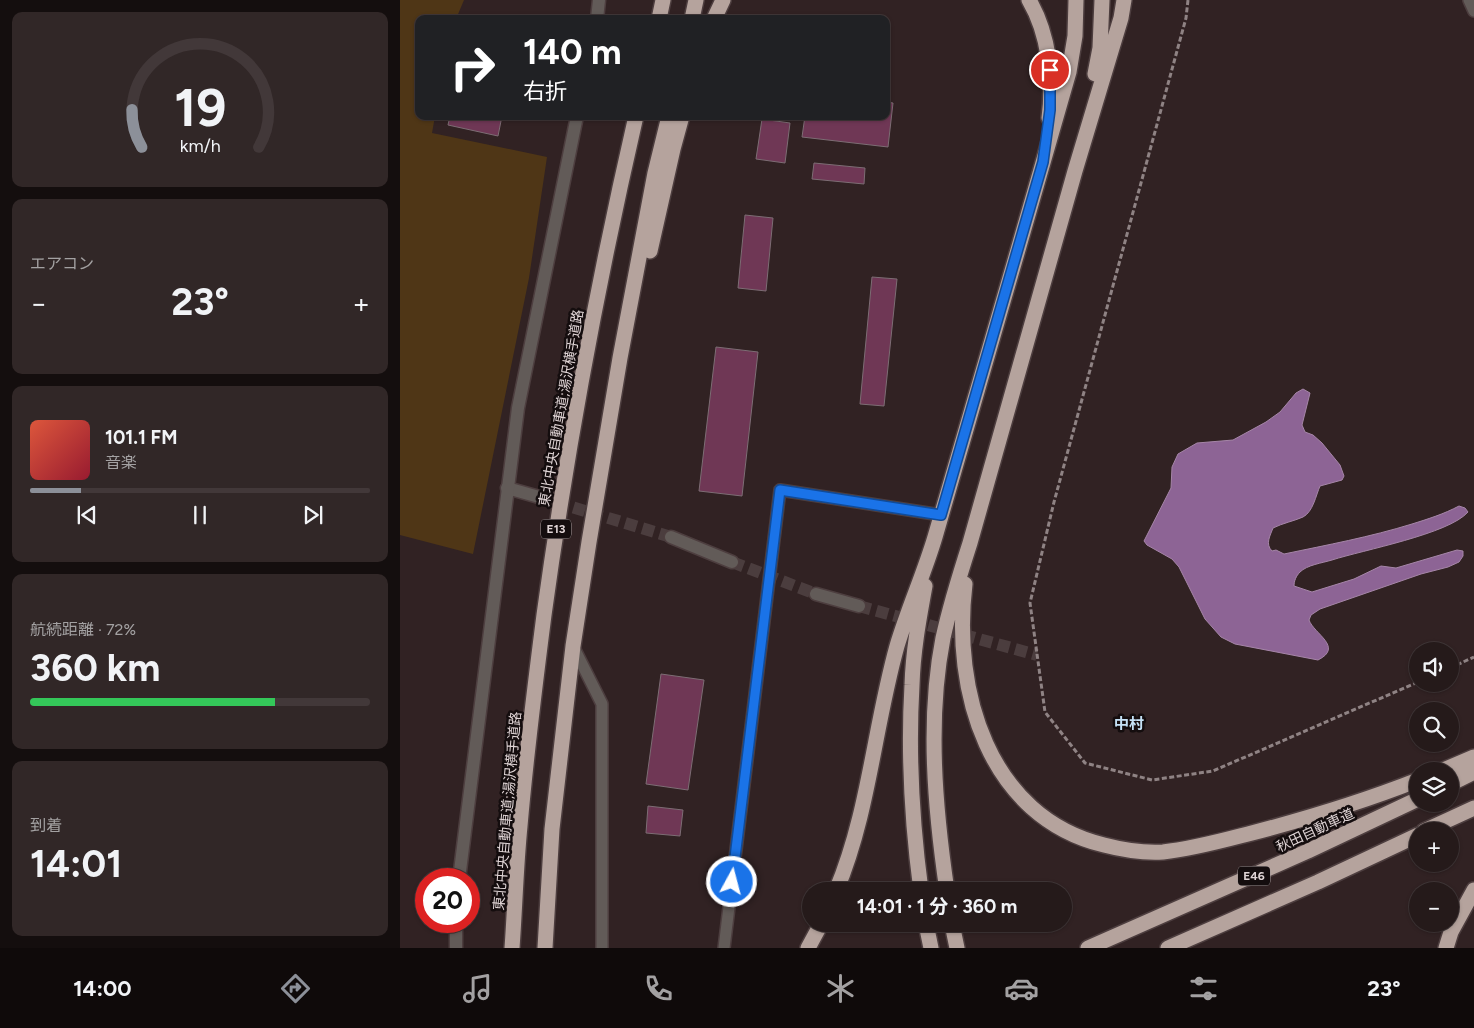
<!DOCTYPE html>
<html lang="ja">
<meta charset="utf-8">
<style>
:root{--surface:#251a1a;--page:#312727;--text:#f1f3f6;--muted:#a3a1a2;--line:#423839;--accent:#8c9099}
body{margin:0;font-family:Figtree,"Noto Sans JP",sans-serif;background:var(--page);color:var(--text);height:100vh;display:flex;flex-direction:column;font-size:19px;white-space:nowrap}
*{box-sizing:border-box;margin:0}
p{font-size:16px;color:var(--muted)}
.icon{flex:none;width:28px;height:28px;fill:none;stroke:currentColor;stroke-width:2;stroke-linecap:round;stroke-linejoin:round}
.map{position:relative;flex:1;overflow:hidden}
.drawer{display:flex;flex-direction:column;gap:12px;padding:12px;background:#140e0e;width:400px}
.drawer>*{flex:none}
.top-card{position:absolute;left:15px;top:15px;width:475px;height:105px;border-radius:10px;box-shadow:0 1px 4px #0004,0 0 0 1px var(--line);background:#202124;color:#fff;overflow:hidden}
.tools{position:absolute;left:1009px;top:642px;display:grid;gap:10px}
.tools a{display:grid;place-items:center;width:50px;height:50px;border-radius:50%;background:var(--surface);box-shadow:0 1px 4px #0004,0 0 0 1px var(--line);font-size:25px}
.speed{position:absolute;left:15px;top:868px;display:flex;gap:10px;font-size:25px;font-weight:700;text-align:center}
.speed>*{display:grid;place-content:center;width:65px;height:65px;border-radius:50%;background:var(--surface);box-shadow:0 1px 4px #0004,0 0 0 1px var(--line);line-height:1}
.speed .limit{border:8px solid #d22;background:#fff;color:#111}
.pin{position:absolute;display:grid;place-items:center;width:42px;height:42px;color:#fff;margin:-21px;border:2px solid #fff;border-radius:50%;box-shadow:0 1px 5px #0007}
.me{position:absolute;width:55px;margin:-28px;rotate:7deg;stroke-linejoin:round;filter:drop-shadow(0 0 4px #0008)}
.turn{display:flex;align-items:center;gap:18px;height:105px;padding:0 25px;font-size:22px}
.turn .icon{width:65px;height:65px;stroke-width:2.5}
.turn b{display:block;font-size:35px;line-height:42px}
.big{font-size:38px;font-weight:700;line-height:1.1}
.drawer .card{flex:1;display:flex;flex-direction:column;justify-content:center;gap:8px;min-width:0;padding:0 18px;border-radius:10px;background:var(--page)}
.drawer .dial{align-items:center;gap:0}
.dial svg{height:130px;overflow:visible;fill:none;stroke:var(--line);stroke-width:7;stroke-linecap:round;text-anchor:middle}
.dial text{fill:var(--text);stroke:none}
.song{display:flex;align-items:center;gap:15px}
.cover{width:60px;height:60px;border-radius:8px;background:linear-gradient(135deg,hsl(10 70% 55%),hsl(350 70% 35%))}
.played{height:5px;border-radius:2px;background:linear-gradient(90deg,var(--accent) 15%,var(--line) 15%)}
.keys{display:flex;justify-content:space-around;direction:ltr}
.heat{display:flex;justify-content:space-between;align-items:center;font-size:28px;direction:ltr}
.charge{height:8px;border-radius:4px;background:linear-gradient(90deg,#34c759 72%,var(--line) 0)}
.trip{position:absolute;left:402px;top:882px;width:270px;height:50px;border-radius:25px;background:var(--surface);box-shadow:0 1px 4px #0004,0 0 0 1px var(--line);font-weight:700;line-height:50px;text-align:center}
.tab-bar{display:flex;height:80px;justify-content:space-around;align-items:center;background:#0f0a0a;color:var(--muted)}
.tab-bar .icon{width:35px;height:35px}
.tab-bar .active{color:var(--accent)}
.tab-bar b{font-size:22px;color:var(--text)}
main{display:flex;flex:1;min-height:0}
.map>svg:first-child{display:block}
</style>
<main>
<section class="drawer">
<div class="card dial"><svg viewBox="0 0 100 80">
<path d="M14 69A42 42 0 1 1 86 69"/>
<path d="M14 69A42 42 0 0 1 8 46" stroke="#8c9099"/>
<text x="50" y="56" font-size="32" font-weight="700">19</text>
<text x="50" y="72" font-size="11">km/h</text>
</svg></div>
<div class="card"><p>エアコン</p>
<div class="heat"><a>−</a><b class="big">23°</b><a>+</a></div>
</div>
<div class="card">
<div class="song"><i class="cover"></i><div><b>101.1 FM</b><p>音楽</p></div></div>
<div class="played"></div>
<div class="keys"><svg class="icon" aria-label="previous" viewBox="0 0 24 24"><path d="M18 5L8 12l10 7zM5 5v14"/></svg><svg class="icon" aria-label="pause" viewBox="0 0 24 24"><path d="M8 5v14M16 5v14"/></svg><svg class="icon" aria-label="next" viewBox="0 0 24 24"><path d="M6 5l10 7-10 7zM19 5v14"/></svg></div>
</div>
<div class="card"><p>航続距離 · 72%</p><b class="big">360 km</b><div class="charge"></div></div>
<div class="card"><p>到着</p><b class="big">14:01</b></div>
</section>
<div class="map">
<svg width="1074" height="948" viewBox="0 0 1074 948">
<rect width="100%" height="100%" fill="#312223"/>
<path fill="#4f3616" d="M0,0H64L56,19H19V116H35L32,133L147,157L129,278L73,554L0,535Z"/>
<path fill="#8d6495" stroke="#a686a8" d="M903,389L910,393L902,425L905,432L913,435L922,443L940,465L944,476L942,480L920,486C916,495 913,512 903,517C894,521 883,523 873,528C870,536 865,544 872,551L876,550L884,554C927,545 970,537 1012,524C1028,519 1044,514 1059,506L1065,508L1068,512C1049,534 963,550 932,560C922,563 907,565 900,572C896,576 894,581 894,586L912,592L954,579L981,566L996,568L1057,550L1063,551V556L1059,562L1048,567L1021,574L920,609L911,615L909,620C914,634 944,647 918,660L835,644L821,637L805,619L779,567L772,559L747,545L744,541L771,488L772,467L778,454L797,443L833,440L866,422L880,412L896,393Z"/>
<path fill="#6f3755" stroke="#7d6d74" d="M486,102L493,103L488,147L402,137L405,116H486Z
M50,116H102L98,136L48,125Z
M362,119L390,123L385,163L356,159Z
M414,163L465,168L464,184L412,179Z
M345,215L373,218L366,291L338,288Z
M472,277L497,279L484,406L460,404Z
M316,347L358,352L342,496L299,491Z
M261,674L304,680L288,790L246,784Z
M248,806L283,810L280,836L246,833Z"/>
<g fill="none" stroke-linecap="round" stroke-linejoin="round">
<path stroke="#4b3d3e" stroke-width="12" stroke-dasharray="12 6" stroke-linecap="butt" d="M139,497L271,537
M332,562L416,594
M459,606L637,655"/>
<defs>
<path id="service" d="M1069,0L1074,11
M173,646L202,704V948
M324,948L380,490L541,515"/>
<path id="minor" d="M107,488L139,497
M271,537L332,562
M416,594L459,606"/>
<path id="tertiary" d="M197,19L199,0
M59,879L118,408L177,116
M56,948V921"/>
<path id="motorway" d="M629,0C649,34 654,80 649,118
M259,19L263,0
M292,19L296,0
M314,19L323,0
M695,74L700,48L702,0
M250,251L273,149L282,116
M565,584C552,690 588,817 704,845C723,850 744,853 763,852C792,849 821,841 848,834C906,819 962,802 1018,780
M1041,771L1074,757
M1050,784L1074,772
M1024,831L1074,808
M436,891C469,813 474,728 497,646C508,609 524,574 535,537C581,382 624,227 669,72L675,36L676,0
M521,891C512,823 508,753 512,685C513,651 519,619 525,586
M547,891C535,809 527,720 543,638C550,606 560,574 570,543L675,171L721,18L724,0
M526,924L531,948
M552,924L557,948
M112,948C115,907 116,866 120,826C126,755 135,685 144,615C167,448 198,281 236,116
M145,948L152,829L173,646L189,542L220,358L255,173L269,116
M408,948L421,924
M688,948L908,851L1018,799
M768,948L918,882L1018,835
M1046,948L1051,932L1074,890"/>
</defs>
<use href="#service" stroke="#4d3e3f" stroke-width="14"/>
<use href="#minor" stroke="#4d3e3f" stroke-width="15"/>
<use href="#tertiary" stroke="#4d3e3f" stroke-width="15"/>
<use href="#motorway" stroke="#4d3e3f" stroke-width="18"/>
<path stroke="#8f8384" stroke-width="3" stroke-dasharray="5 2.5" stroke-linecap="butt" d="M788,0L786,18L654,502L630,603L645,712L685,763L752,780L813,771L1018,682
M1050,668L1074,657"/>
<use href="#service" stroke="#625b58" stroke-width="11"/>
<use href="#minor" stroke="#625b58" stroke-width="12"/>
<use href="#tertiary" stroke="#625b58" stroke-width="12"/>
<use href="#motorway" stroke="#b5a39d" stroke-width="15"/>
</g>
<g fill="none" stroke-linecap="round" stroke-linejoin="round">
<defs>
<path id="route" d="M332,882L380,490L541,515L643,162L650,110V70"/>
</defs>
<use href="#route" stroke="#114b97" stroke-width="12"/>
<use href="#route" stroke="#1a73e8" stroke-width="9"/>
</g>
<g text-anchor="middle" stroke-width="5" stroke-linejoin="round" paint-order="stroke">
<g fill="#140d0e" stroke="#a29899" stroke-width="1">
<rect x="141" y="519.5" width="30" height="19" rx="4"/>
<rect x="838" y="866.5" width="32" height="19" rx="4"/>
</g>
<g font-size="12" font-weight="bold" fill="#dfd4d5">
<text x="156" y="533">E13</text>
<text x="854" y="880">E46</text>
</g>
<g font-size="14" fill="#dfd4d5" stroke="#140d0e">
<text transform="translate(161 408) rotate(-80)" y="5">東北中央自動車道;湯沢横手道路</text>
<text transform="translate(107 811) rotate(-85)" y="5">東北中央自動車道;湯沢横手道路</text>
<text transform="translate(915 830) rotate(-25)" y="5">秋田自動車道</text>
</g>
<g font-size="15" font-weight="bold" fill="#c5e1f5" stroke="#140d0e">
<text x="729" y="729">中村</text>
</g>
</g>
</svg>
<div class="tools">
<a><svg class="icon" aria-label="sound" viewBox="0 0 24 24"><path d="M4 9h4l5-4v14l-5-4H4zM17 9q2 3 0 6"/></svg></a>
<a><svg class="icon" aria-label="search" viewBox="0 0 24 24"><circle cx="10" cy="10" r="6"/><path d="M15 15l6 6"/></svg></a>
<a><svg class="icon" aria-label="layers" viewBox="0 0 24 24"><path d="M12 4l9 5-9 5-9-5zM3 14l9 5 9-5"/></svg></a>
<a>+</a>
<a>−</a>
</div>
<div class="speed"><div class="limit">20</div></div>
<div class="pin" style="left:650px;top:70px;background:#d93025"><svg class="icon" aria-label="arrive" viewBox="0 0 24 24"><path d="M6 21V4h12l-3 4 3 4H6"/></svg></div>
<svg class="me" style="left:332px;top:882px" viewBox="-20 -20 40 40"><circle r="17" fill="#1a73e8" stroke="#fff" stroke-width="3"/><path d="M0-11L8 9 0 5-8 9z" fill="#fff"/></svg>
<div class="trip">14:01 · 1 分 · 360 m</div>
<div class="top-card">
<div class="turn"><svg class="icon" aria-label="right" viewBox="0 0 24 24"><path d="M7 20v-9h11M14 6l5 5-5 5"/></svg><div><b>140 m</b>右折</div></div>
</div>
</div>
</main>
<nav class="tab-bar">
<b>14:00</b>
<svg class="icon active" aria-label="directions" viewBox="0 0 24 24"><path d="M12 3l9 9-9 9-9-9zM9 14v-3h6M13 9l2 2-2 2"/></svg>
<svg class="icon" aria-label="music" viewBox="0 0 24 24"><path d="M9 18V5l10-2v13"/><circle cx="6" cy="18" r="3"/><circle cx="16" cy="16" r="3"/></svg>
<svg class="icon" aria-label="phone" viewBox="0 0 24 24"><path d="M5 4h4l2 5-3 2q2 4 5 5l2-3 5 2v4C11 20 4 13 5 4z"/></svg>
<svg class="icon" aria-label="climate" viewBox="0 0 24 24"><path d="M12 3v18M4 7l16 10M4 17L20 7"/></svg>
<svg class="icon" aria-label="car" viewBox="0 0 24 24"><path d="M5 17H2v-5l4-1 3-4h7l3 4 3 1v5h-3M9 17h6M6 11h13"/><circle cx="7" cy="17" r="2"/><circle cx="17" cy="17" r="2"/></svg>
<svg class="icon" aria-label="filters" viewBox="0 0 24 24"><path d="M4 7h16M4 17h16"/><circle cx="9" cy="7" r="2"/><circle cx="15" cy="17" r="2"/></svg>
<b>23°</b>
</nav>
